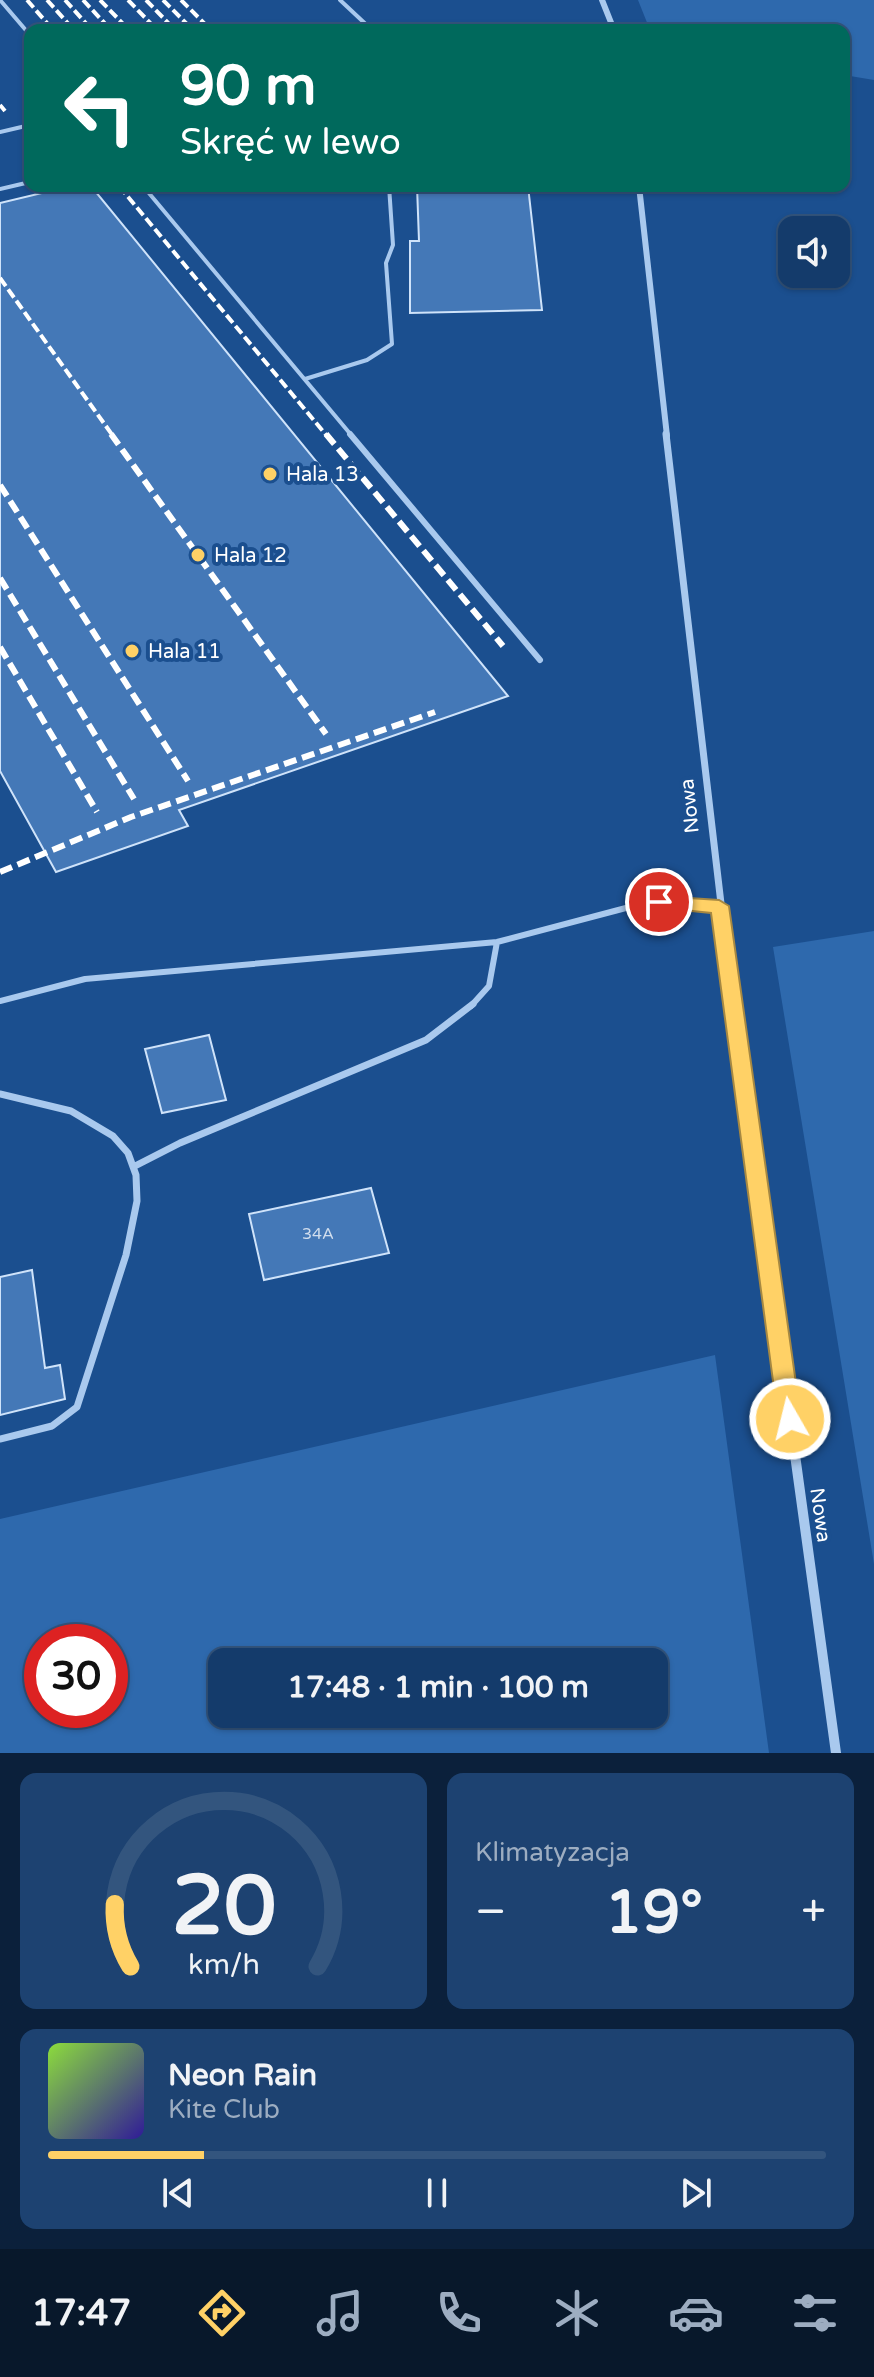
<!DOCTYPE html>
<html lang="pl">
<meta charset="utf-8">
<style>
:root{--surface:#143b6b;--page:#1d4271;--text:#f1f3f6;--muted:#9dadc1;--line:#33557e;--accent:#ffd166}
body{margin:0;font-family:"Varela Round",sans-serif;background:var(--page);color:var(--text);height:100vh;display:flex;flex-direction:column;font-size:30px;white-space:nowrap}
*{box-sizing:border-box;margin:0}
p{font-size:26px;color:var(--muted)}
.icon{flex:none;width:44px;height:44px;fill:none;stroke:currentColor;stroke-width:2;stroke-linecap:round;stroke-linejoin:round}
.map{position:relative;height:1753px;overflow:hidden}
.details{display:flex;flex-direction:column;gap:20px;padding:20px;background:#0b203b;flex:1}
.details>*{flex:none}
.banner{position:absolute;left:24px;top:24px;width:826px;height:168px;border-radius:16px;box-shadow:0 2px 6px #0004,0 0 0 2px var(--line);background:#00695c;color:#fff;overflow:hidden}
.tools{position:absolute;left:778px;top:216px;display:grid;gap:16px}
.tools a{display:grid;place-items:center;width:72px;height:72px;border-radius:16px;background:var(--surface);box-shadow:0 2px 6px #0004,0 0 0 2px var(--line);font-size:40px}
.speed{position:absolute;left:24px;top:1624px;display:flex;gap:16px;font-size:40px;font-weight:700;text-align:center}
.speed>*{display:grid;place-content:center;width:104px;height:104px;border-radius:50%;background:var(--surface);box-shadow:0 2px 6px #0004,0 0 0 2px var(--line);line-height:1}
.speed .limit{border:12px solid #d22;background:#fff;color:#111}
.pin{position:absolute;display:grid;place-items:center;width:68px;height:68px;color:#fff;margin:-34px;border:4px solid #fff;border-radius:50%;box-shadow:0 2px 8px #0007}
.me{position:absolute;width:88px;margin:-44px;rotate:352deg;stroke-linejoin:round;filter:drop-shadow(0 0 6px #0008)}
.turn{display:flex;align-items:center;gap:28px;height:168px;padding:0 24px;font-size:36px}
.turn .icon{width:104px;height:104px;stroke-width:2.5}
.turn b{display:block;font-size:56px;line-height:68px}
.big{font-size:60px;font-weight:700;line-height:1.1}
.details .widget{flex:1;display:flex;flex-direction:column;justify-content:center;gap:12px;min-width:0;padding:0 28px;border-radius:16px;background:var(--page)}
.details .dial{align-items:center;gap:0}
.dial svg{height:208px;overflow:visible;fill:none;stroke:var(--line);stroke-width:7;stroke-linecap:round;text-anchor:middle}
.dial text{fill:var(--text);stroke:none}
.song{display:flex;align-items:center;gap:24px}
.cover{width:96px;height:96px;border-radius:12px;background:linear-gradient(135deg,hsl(90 70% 55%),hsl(250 70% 35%))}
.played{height:8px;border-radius:4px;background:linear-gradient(90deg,var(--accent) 20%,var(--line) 20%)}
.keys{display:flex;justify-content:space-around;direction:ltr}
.heat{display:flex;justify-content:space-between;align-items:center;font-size:44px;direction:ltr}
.details .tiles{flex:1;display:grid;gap:20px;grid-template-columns:1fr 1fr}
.widget:last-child{grid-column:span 2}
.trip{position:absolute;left:208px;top:1648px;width:460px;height:80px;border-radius:16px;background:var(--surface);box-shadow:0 2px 6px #0004,0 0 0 2px var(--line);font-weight:700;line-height:80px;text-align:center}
.tabs{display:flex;height:128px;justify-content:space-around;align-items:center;background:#08182b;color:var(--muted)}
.tabs .icon{width:56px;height:56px}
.tabs .active{color:var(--accent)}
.tabs b{font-size:36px;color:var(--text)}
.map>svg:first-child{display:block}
</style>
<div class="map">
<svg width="874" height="1753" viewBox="0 0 874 1753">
<rect width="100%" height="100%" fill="#1b4f8f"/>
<path fill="#2e69ad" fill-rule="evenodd" d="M638,0H874V80L844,75V30H650Z
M874,931V1564L773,947Z
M715,1355L769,1753H0V1519ZM42,1642H110V1710H42ZM222,1662H654V1714H222Z"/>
<path fill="#4478b7" stroke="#cfe3fa" stroke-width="2" d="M71,186H91L508,696L179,810L188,826L56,872L0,771V203Z
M417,186H528L542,310L410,313V241H419Z
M209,1035L226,1100L162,1113L145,1049Z
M371,1188L389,1253L264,1280L249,1214Z
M32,1270L45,1368L60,1365L65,1399L0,1415V1277Z"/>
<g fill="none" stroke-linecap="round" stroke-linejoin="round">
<path stroke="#a9c9ee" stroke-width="4" d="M0,0L30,35
M340,0L372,30
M0,132L30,125
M143,186L352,436
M0,189L30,182
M305,379L367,360L392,344L386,263L393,245L389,186"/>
<path stroke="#a9c9ee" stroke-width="6" d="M350,434L540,660
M0,1001L85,979L497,942L641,904L677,901L719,906
M471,1006L489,986L497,942"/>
<path stroke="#a9c9ee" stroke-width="7" d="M0,1094L71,1111L113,1136L128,1153L136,1175L137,1201L126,1255L77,1407L52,1426L0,1439
M135,1166L180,1143L426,1040L473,1004"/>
<path stroke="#a9c9ee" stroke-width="6" d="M602,0L614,30
M639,186L667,436"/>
<path stroke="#a9c9ee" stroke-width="7" d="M666,434L733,1006"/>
<path stroke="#a9c9ee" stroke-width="10" d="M733,1004L836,1753"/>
<path stroke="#fff" stroke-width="4" stroke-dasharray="10 4" stroke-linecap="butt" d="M27,0L53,30
M47,0L74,30
M65,0L92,30
M83,0L111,30
M100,0L129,30
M128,0L157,30
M146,0L175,30
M163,0L193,30
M181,0L211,30
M0,105L5,111
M119,186L327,436
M0,278L113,436"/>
<path stroke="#fff" stroke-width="6" stroke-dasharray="13 6" stroke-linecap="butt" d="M111,434L326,734
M326,434L503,646
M0,485L188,781
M0,578L134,799
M0,647L97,812
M0,872L131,817L435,712"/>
</g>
<path fill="#ffd166" stroke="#a68842" stroke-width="2" d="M659,896L719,900L729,906L801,1419L798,1426L790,1429L782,1426L778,1419L711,913L653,907V897Z"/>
<g fill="#ffd166" stroke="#1b4f8f" stroke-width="3">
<circle cx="270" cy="474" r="8"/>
<circle cx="198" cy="555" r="8"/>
<circle cx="132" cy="651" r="8"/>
</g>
<g text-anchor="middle" stroke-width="8" stroke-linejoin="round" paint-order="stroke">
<g font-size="16" fill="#d0dded">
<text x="318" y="1239">34A</text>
</g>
<g font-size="20" fill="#fff" stroke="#1b4f8f" text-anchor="start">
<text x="286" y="481">Hala 13</text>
<text x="214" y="562">Hala 12</text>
<text x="148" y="658">Hala 11</text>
</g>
<g font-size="20" fill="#fff" stroke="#1b4f8f">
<text transform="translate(689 806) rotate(-96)" y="7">Nowa</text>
<text transform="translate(821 1515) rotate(82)" y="7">Nowa</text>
</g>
</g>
</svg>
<div class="tools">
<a><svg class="icon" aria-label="sound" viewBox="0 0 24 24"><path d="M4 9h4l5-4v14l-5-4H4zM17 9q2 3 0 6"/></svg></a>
</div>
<div class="speed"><div class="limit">30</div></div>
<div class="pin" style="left:659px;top:902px;background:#d93025"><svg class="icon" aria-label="arrive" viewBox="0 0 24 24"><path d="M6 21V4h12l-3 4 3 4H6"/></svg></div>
<svg class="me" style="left:790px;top:1419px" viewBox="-20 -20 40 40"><circle r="17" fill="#ffd166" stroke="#fff" stroke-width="3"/><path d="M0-11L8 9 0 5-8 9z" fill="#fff"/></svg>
<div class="trip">17:48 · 1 min · 100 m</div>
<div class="banner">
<div class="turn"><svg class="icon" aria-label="left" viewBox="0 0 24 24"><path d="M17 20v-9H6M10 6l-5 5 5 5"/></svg><div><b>90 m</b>Skręć w lewo</div></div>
</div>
</div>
<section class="details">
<div class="tiles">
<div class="widget dial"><svg viewBox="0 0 100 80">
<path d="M14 69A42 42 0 1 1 86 69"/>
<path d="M14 69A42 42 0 0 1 8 45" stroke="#ffd166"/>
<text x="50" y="56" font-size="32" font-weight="700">20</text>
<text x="50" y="72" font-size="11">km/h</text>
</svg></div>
<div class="widget"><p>Klimatyzacja</p>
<div class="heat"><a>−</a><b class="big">19°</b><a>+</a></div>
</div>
<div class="widget">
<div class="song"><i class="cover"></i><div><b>Neon Rain</b><p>Kite Club</p></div></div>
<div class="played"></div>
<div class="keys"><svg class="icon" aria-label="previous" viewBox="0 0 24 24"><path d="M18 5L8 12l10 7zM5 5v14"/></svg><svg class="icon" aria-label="pause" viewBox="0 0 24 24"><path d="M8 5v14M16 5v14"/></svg><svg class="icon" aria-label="next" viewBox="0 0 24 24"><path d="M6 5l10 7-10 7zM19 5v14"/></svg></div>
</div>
</div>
</section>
<nav class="tabs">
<b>17:47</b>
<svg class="icon active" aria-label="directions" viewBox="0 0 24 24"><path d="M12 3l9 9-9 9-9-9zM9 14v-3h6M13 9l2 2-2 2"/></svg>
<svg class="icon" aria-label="music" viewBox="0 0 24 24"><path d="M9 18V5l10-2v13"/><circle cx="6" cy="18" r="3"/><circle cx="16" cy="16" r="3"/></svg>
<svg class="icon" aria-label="phone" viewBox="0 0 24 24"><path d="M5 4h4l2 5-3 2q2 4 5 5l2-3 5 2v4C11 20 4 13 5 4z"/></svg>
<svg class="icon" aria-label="climate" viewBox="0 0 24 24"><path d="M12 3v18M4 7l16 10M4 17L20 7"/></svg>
<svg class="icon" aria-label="car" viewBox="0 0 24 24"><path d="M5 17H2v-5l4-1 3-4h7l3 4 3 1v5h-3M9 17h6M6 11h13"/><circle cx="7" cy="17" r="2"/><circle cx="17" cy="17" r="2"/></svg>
<svg class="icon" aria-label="filters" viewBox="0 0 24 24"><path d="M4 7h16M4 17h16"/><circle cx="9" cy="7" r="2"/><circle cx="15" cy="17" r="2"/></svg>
</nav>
